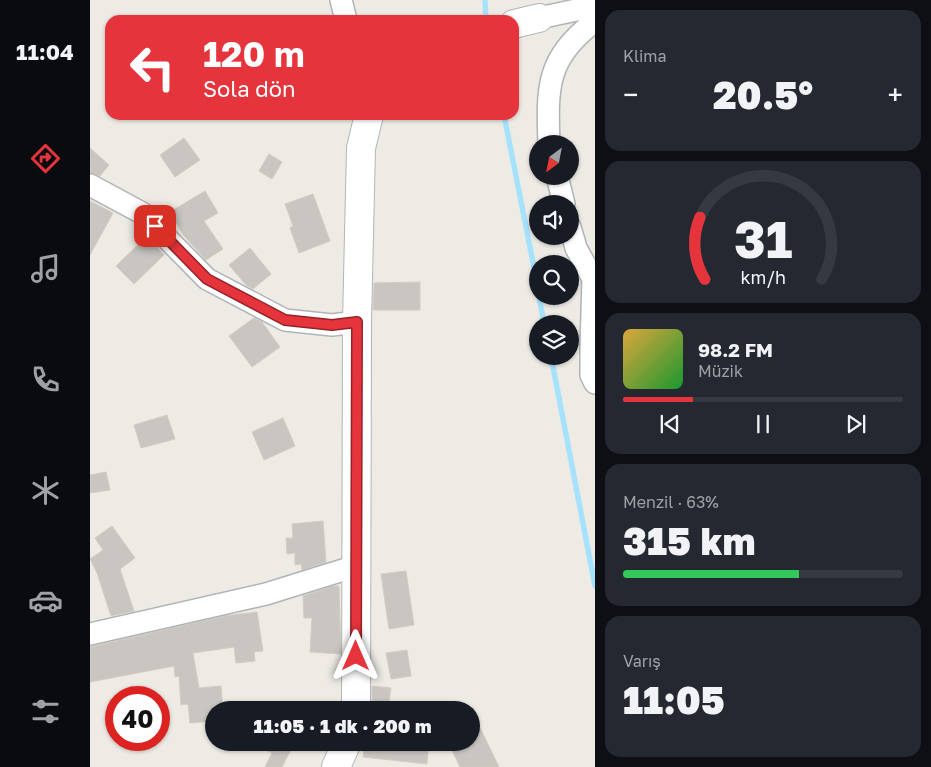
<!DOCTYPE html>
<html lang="tr">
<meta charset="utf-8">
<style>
:root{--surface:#171b24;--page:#242831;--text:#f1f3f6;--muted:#9ea1a6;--line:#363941;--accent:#e5343c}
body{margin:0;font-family:"Golos Text",sans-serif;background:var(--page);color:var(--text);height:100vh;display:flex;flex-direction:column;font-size:19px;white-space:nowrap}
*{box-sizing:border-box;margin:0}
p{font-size:16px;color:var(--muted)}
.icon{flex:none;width:28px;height:28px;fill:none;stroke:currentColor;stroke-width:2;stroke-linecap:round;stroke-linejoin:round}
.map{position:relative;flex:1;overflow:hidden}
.details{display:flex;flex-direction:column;gap:10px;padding:10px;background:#0d0f14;width:336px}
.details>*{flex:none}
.guide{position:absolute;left:15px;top:15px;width:414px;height:105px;border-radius:15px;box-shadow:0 1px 4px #0004;background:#e5343c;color:#fff;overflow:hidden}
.needle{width:32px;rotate:212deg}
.fabs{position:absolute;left:439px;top:135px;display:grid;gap:10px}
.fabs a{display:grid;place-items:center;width:50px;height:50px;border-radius:50%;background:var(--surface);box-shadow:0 1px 4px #0004;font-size:25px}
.speed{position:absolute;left:15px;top:686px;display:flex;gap:10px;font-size:25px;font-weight:700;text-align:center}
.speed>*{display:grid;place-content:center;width:65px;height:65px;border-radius:50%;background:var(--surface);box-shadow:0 1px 4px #0004;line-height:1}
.speed .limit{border:8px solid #d22;background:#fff;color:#111}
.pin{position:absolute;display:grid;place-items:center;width:42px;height:42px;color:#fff;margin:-21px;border-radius:10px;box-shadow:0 2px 8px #0006}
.me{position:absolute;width:55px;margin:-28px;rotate:0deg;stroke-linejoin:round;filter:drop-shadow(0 0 4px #0008)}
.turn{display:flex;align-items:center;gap:18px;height:105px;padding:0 15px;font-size:22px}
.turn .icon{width:65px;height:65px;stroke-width:2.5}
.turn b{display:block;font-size:35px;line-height:42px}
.big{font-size:38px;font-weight:800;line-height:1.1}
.details .card{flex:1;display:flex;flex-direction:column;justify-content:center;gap:8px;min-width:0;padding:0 18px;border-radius:15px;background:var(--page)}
.details .dial{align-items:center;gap:0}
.dial svg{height:130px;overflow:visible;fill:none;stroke:var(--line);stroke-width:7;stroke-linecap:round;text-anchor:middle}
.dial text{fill:var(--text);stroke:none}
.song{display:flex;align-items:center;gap:15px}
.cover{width:60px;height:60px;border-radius:8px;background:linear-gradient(135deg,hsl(40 70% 55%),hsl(130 70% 35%))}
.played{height:5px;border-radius:2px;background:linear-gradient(90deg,var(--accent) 25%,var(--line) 25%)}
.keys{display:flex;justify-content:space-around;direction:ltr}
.heat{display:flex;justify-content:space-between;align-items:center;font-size:28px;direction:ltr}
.charge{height:8px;border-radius:4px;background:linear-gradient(90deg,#34c759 63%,var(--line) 0)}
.trip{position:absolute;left:115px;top:701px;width:275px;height:50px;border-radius:25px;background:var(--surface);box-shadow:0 1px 4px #0004;font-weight:800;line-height:50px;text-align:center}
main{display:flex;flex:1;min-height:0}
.menu{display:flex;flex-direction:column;width:90px;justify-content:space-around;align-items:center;background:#090b0e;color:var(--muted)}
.menu .icon{width:35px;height:35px}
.menu .on{color:var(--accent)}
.menu b{font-size:22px;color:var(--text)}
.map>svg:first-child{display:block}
</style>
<main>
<nav class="menu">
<b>11:04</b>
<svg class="icon on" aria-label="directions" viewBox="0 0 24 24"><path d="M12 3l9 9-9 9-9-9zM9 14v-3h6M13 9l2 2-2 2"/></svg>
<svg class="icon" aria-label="music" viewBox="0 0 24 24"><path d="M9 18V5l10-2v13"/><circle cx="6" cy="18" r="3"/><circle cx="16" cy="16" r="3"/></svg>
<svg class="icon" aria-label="phone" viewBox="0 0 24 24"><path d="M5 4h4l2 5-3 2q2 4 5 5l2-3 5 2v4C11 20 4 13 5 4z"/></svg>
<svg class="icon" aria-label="climate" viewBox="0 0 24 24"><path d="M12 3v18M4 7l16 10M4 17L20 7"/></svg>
<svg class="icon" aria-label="car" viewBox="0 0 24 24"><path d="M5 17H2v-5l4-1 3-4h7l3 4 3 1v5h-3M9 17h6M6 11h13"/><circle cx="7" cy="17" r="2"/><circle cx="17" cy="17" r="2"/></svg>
<svg class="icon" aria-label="filters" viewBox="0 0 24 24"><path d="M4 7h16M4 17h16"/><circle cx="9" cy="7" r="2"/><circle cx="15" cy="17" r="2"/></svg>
</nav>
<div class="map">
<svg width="505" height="767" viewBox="0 0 505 767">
<rect width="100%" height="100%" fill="#eeebe5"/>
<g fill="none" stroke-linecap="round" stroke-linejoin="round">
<path stroke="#a6e2fd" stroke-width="5.5" d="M395,0L396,20
M414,115L448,288
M449,296L454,324
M461,356L505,586"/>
</g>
<path fill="#c9c6c1" stroke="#d3ccc3" d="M94,138L110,160L85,177L70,155Z
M0,148L19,165L10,176L0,173Z
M179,154L192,162L182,179L169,171Z
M115,191L128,213L114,221L133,249L116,260L94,236L80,212Z
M223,194L240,241L209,253L200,228L203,226L195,204Z
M0,201L23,213L0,255Z
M57,236L74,255L44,284L26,266Z
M160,248L181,274L163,289L156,285L139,265Z
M330,282V310H283L284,283Z
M164,318L172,322L190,347L162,367L139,336Z
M77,415L85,439L51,448L44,425Z
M193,418L205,446L174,460L162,432Z
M16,472L20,490L0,493V475Z
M233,521L236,562L212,570L211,564L205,565V553L197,554L196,538H203L202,524Z
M22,526L45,558L30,569L44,611L21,616L7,573L0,559L13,550L5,538Z
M316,571L324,625L299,629L291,574Z
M243,586H249L251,654L220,652L222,618H214L213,596Z
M167,612L173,651L164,652L165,661L146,663L144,647L103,653L109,688L131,686L133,710H124V721L100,723L98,704L91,705L89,676L85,677L84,666L0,682V647L134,616Z
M317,650L321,676L301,679L296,653Z
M282,686L301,688L298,710H282Z
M381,709L409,767H370L358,742H381Z
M161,742H205L192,767H175L182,753Z
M275,742H339L337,764L273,757Z"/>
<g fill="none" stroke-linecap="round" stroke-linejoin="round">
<defs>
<path id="street" d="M251,0L256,20
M449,18L505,6
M459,144C457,86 456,59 505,21
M467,176L474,204
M0,185L52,213L117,279L195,320L242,325L267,322
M480,227L486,248L503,279L501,345V375L505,383
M0,634L176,594L266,566"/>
<path id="secondary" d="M424,24L449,18
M266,710L267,322L271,148L279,115
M246,767L257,742"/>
</defs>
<use href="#street" stroke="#b0b3b7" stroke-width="24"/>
<use href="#secondary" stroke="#b1b5b9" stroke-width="30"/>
<use href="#street" stroke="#fff" stroke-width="21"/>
<use href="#secondary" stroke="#fff" stroke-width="28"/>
</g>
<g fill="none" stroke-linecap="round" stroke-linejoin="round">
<defs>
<path id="route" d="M65,226L117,279L195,320L242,325L267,322L266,656"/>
</defs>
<use href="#route" stroke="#952227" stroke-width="12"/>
<use href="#route" stroke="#e5343c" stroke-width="9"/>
</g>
</svg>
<div class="fabs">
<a><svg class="needle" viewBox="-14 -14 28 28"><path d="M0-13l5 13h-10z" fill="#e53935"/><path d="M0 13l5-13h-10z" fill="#9ea1a6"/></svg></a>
<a><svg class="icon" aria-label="sound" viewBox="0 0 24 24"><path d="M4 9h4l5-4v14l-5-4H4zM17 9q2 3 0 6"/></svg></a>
<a><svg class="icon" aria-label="search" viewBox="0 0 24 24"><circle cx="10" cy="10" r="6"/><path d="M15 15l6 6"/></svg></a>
<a><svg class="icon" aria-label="layers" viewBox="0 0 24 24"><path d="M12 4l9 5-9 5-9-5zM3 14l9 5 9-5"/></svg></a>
</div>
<div class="speed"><div class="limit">40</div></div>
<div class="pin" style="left:65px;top:226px;background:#d93025"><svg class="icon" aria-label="arrive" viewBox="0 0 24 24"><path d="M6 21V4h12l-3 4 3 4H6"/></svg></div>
<svg class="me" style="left:266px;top:656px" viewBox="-20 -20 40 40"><path d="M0-17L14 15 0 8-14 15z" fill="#e5343c" stroke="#fff" stroke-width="4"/></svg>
<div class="trip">11:05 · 1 dk · 200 m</div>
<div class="guide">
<div class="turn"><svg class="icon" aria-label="left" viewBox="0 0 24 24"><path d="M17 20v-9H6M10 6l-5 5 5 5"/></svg><div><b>120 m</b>Sola dön</div></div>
</div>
</div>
<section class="details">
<div class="card"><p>Klima</p>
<div class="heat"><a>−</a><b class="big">20.5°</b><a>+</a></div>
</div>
<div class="card dial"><svg viewBox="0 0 100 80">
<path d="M14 69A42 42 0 1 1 86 69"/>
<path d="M14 69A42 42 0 0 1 11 31" stroke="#e5343c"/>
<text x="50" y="56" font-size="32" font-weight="700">31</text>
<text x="50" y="72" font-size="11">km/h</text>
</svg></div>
<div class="card">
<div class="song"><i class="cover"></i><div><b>98.2 FM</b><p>Müzik</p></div></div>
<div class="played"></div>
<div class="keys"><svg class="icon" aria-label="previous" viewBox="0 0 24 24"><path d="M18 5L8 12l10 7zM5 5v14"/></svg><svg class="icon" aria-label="pause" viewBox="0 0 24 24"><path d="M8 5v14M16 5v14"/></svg><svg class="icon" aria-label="next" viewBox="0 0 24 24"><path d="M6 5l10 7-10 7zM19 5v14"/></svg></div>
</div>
<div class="card"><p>Menzil · 63%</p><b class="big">315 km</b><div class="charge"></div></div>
<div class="card"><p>Varış</p><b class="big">11:05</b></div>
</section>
</main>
